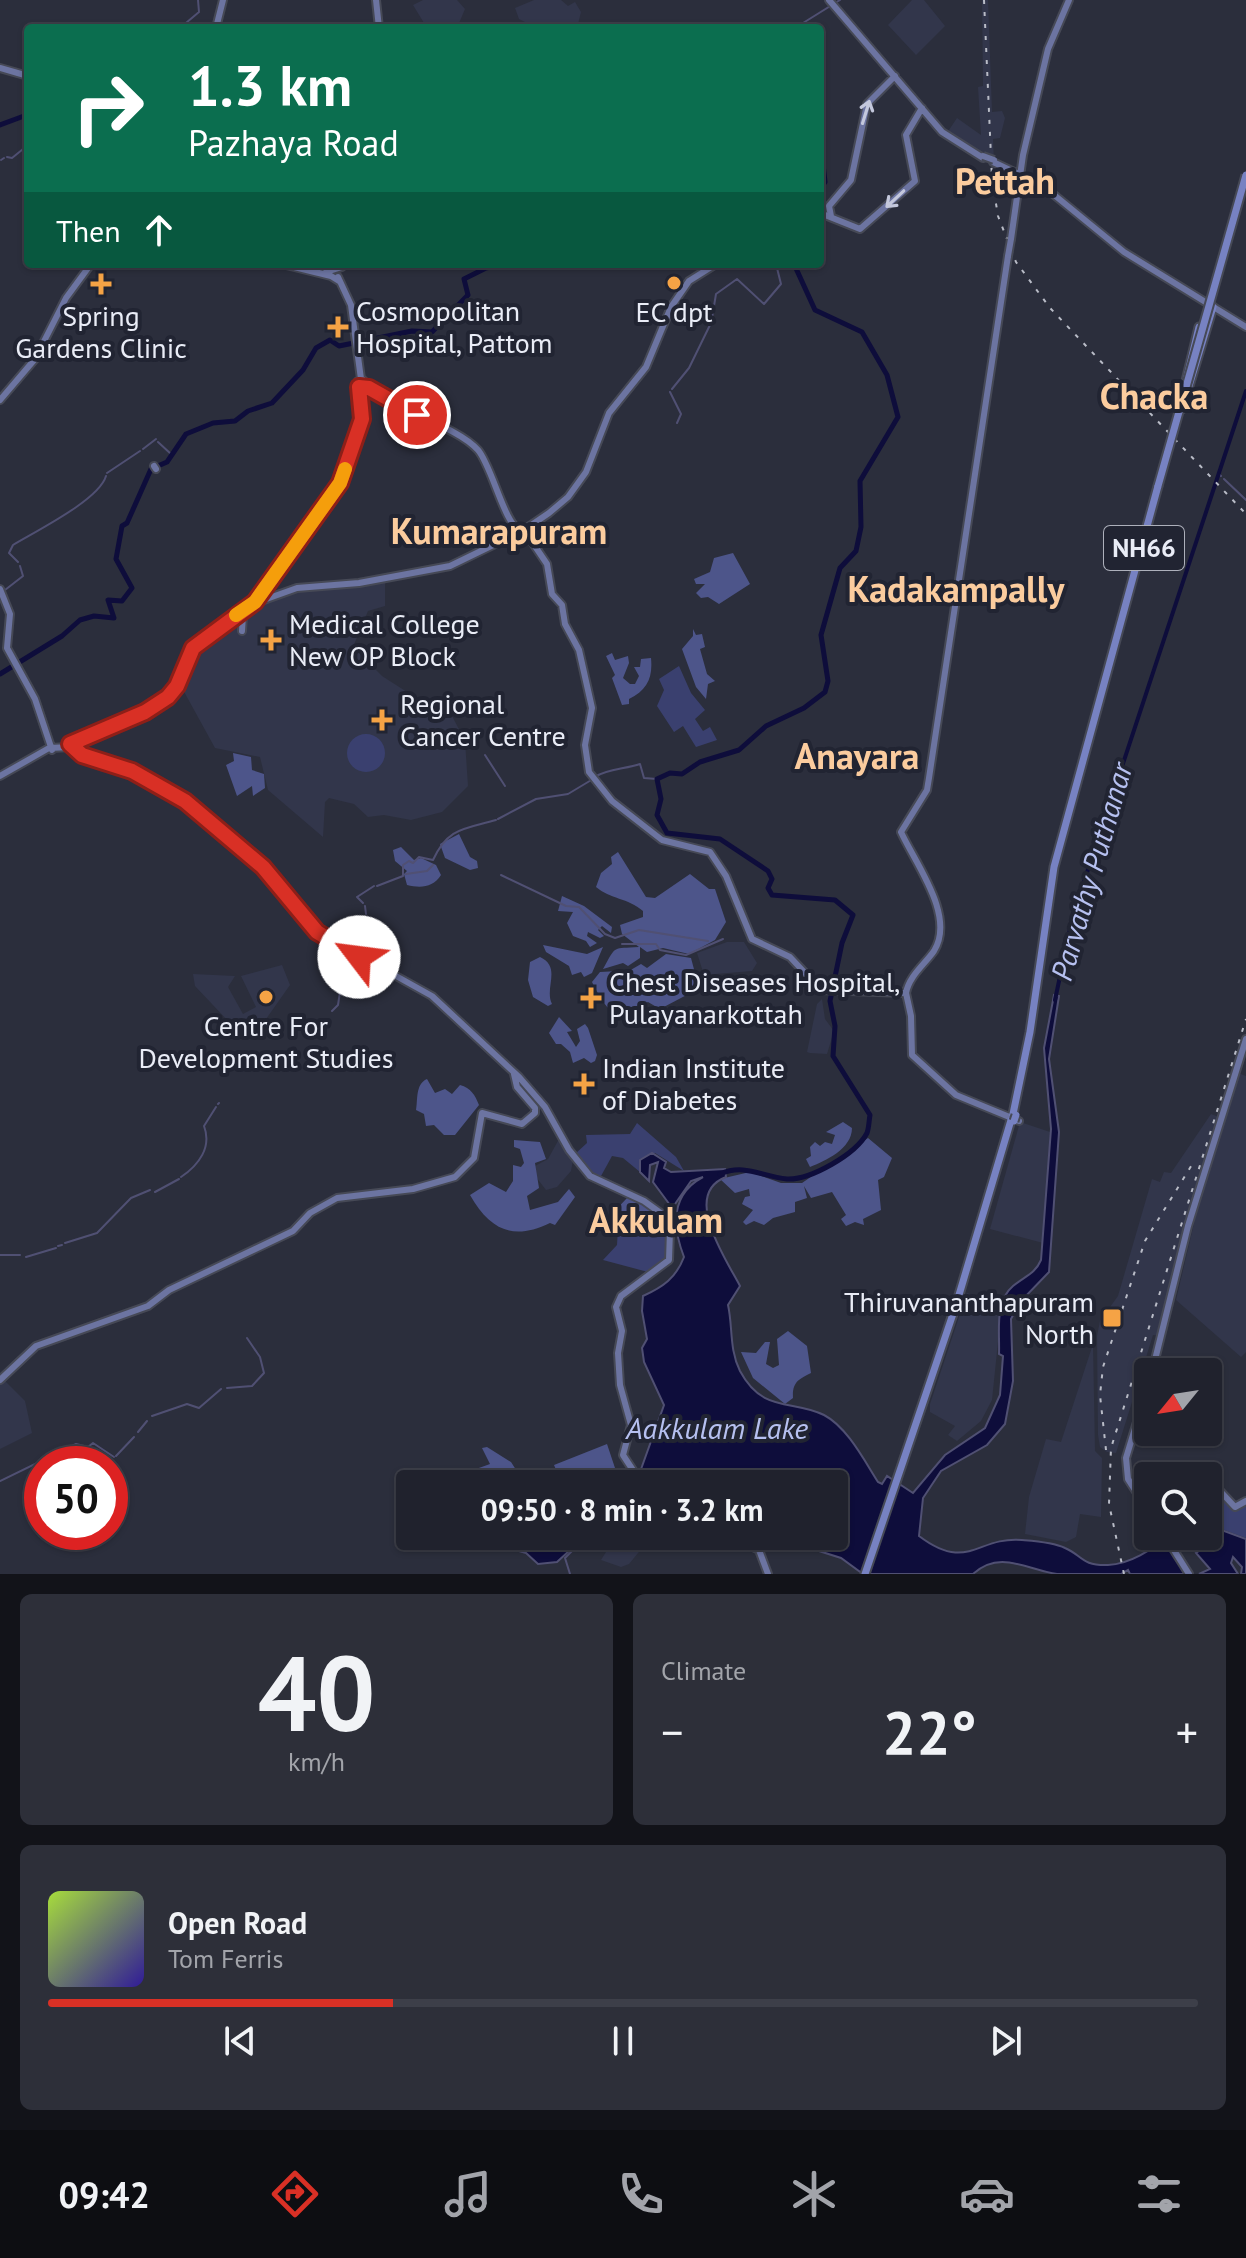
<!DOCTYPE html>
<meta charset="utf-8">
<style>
:root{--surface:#20222d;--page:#2d2f39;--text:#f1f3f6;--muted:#a2a4aa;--line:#3d3f49;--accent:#d93025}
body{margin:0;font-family:"PT Sans",sans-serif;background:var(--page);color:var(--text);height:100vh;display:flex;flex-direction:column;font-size:30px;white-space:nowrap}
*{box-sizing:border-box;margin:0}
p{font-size:26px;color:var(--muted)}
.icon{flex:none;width:44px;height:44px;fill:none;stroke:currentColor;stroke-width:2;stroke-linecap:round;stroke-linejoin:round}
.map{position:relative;height:1574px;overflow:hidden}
.drawer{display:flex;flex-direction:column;gap:20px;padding:20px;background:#121319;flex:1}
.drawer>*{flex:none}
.guide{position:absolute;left:24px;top:24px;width:800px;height:244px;border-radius:8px;box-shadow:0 2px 6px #0004,0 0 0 2px var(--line);background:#0b6e4f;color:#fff;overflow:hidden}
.needle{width:52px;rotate:240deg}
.controls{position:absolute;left:1134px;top:1358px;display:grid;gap:16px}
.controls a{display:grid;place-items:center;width:88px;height:88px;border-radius:8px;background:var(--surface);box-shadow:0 2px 6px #0004,0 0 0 2px var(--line);font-size:40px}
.speed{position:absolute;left:24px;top:1446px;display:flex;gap:16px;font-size:40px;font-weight:700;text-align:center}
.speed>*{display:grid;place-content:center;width:104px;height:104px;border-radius:50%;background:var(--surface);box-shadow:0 2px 6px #0004,0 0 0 2px var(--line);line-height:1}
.speed .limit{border:12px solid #d22;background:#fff;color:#111}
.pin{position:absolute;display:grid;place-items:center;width:68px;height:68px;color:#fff;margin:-34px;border:4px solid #fff;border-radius:50%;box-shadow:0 2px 8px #0007}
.me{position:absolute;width:88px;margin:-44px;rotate:300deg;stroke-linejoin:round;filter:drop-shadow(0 0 6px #0008)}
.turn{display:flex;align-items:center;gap:28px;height:168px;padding:0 32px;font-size:36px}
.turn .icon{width:104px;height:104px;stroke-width:2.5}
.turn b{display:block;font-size:56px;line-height:68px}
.then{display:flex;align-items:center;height:76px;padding:0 32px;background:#0003;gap:16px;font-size:30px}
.big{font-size:60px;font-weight:700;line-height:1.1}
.drawer .tile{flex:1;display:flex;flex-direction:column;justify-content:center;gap:12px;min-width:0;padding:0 28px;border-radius:12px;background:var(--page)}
.drawer .dial{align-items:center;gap:0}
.dial b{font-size:104px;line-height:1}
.song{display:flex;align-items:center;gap:24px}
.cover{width:96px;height:96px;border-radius:12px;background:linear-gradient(135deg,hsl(80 70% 55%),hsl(250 70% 35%))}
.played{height:8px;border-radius:4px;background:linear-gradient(90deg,var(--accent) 30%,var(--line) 30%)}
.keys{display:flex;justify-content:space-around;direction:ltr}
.heat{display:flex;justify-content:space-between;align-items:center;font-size:44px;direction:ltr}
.drawer .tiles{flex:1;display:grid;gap:20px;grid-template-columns:1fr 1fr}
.tile:last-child{grid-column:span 2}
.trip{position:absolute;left:396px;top:1470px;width:452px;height:80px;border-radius:8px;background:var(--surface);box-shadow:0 2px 6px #0004,0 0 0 2px var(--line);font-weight:700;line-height:80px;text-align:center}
.tab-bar{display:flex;height:128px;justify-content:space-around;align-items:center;background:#0d0e12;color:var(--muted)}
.tab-bar .icon{width:56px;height:56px}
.tab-bar .active{color:var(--accent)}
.tab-bar b{font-size:36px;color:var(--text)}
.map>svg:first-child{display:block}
</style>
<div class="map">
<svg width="1246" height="1574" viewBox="0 0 1246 1574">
<rect width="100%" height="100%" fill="#2b2e3c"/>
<path fill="#32364b" d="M423,0H457L465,9L457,28H432L424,23L413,5Z
M534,0H561L568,6L575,2L581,12L577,28H537L519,19L515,8Z
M912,0H924L945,26L916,55L888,25Z
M982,0H988L992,112L1002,111L1005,118L1000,138L993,139L994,163L987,162L986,153L970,149L947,133L957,118L981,135L978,87L983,86Z
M385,581V606L368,611L353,647L382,676L418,699L450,712L465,741L468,786L442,812L411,820L384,815L368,817L354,804L329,798L325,802L323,837L268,790L260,757L215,748L182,688L194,653L252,610L298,590Z
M727,942H744L757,963L752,971L704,975L697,953Z
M282,965L290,985L252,1039L233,1019L229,1022L195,986L193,974L235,976L228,987L243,1014L256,1007L241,976Z
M822,999L825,1019L834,1031L827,1054L810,1053L807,1052L817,1004Z
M1238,1073L1246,1076V1352L1241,1357L1176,1300L1196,1215Z
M1211,1114L1219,1117L1167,1299L1161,1336L1153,1335L1116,1453L1107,1452L1100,1447L1098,1435L1097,1336L1100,1321L1118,1296L1152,1179L1160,1182L1164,1172L1171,1173Z
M1020,1122L1050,1132L1043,1243L990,1229Z
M559,1139L573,1160L571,1171L557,1187L546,1190L536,1177L535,1166L548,1159Z
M967,1293L1002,1303L992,1400L981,1421L957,1441L948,1435L955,1426L930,1412V1404Z
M1093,1344L1095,1451L1102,1458L1101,1517L1080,1514L1076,1537L1066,1542L1025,1534L1029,1497L1046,1439L1061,1442Z
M4,1380L25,1401L32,1433L0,1449V1383Z
M629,1536H652L629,1564L621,1567L601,1560L606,1552Z"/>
<path fill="#3a406f" d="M679,666L691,693L705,710L695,719L703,731L710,727L717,740L696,747L683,726L674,732L657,706L664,690L659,679Z
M347 753a19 19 0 1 1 38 0a19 19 0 1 1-38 0Z
M637,1123L676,1157L684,1171L655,1153L640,1160V1172L623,1158L612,1156L601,1176H596L575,1154L587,1143L586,1135L630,1134Z
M632,1224L653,1227L669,1239L666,1258L648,1272L603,1260L617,1245L618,1228Z
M1208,1489H1214L1234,1509L1246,1505V1538L1208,1524Z"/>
<path fill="#4d558a" d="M733,553L750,584L719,604L708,597L701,598L696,593L705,584H696L694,579L710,572L714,558Z
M693,629L696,635L702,634L705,647L700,649L707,674L715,681L708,684L706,699L696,687L682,649L693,636Z
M612,653L615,660L628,656L629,663L623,678L630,684H635L639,676L634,667H640L641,659L651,658C653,678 647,690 629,699V704L622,705L612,678L615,675L606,656Z
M233,753L251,757L252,770L264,774L265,788L253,796L252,786L237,796L226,765L234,761Z
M459,834L470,857L477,861L478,868L470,870L445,858L440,844Z
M401,847L414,860L421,858L436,865L441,875C433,888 420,888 407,885L404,874L407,871L395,861L393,850Z
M618,852L646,897L655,898L690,874L709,889H715L726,922L715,940L689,954L663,948L647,952L640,947V958L628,966L623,963L603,969C617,944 612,949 639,947L622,934L620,925L643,917V911C628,898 610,899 596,887L601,873L612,864L611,857Z
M562,896L584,906L612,927L611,933L602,926L598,930L604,936L600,938L588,932L587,936L597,943L590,947L586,941L573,936L567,923L573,912L558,911Z
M543,945L587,954L603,947L592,973L584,977L581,972L572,975L569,966L546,952Z
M666,954L691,958L695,973L702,977L700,988L660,1009L648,1002L641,1005L638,1017C614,1025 601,1000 592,982L600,972L619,971L622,975L641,964L647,968Z
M540,957C562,967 544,988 552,1004L548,1006L533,997L528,980L530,962Z
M559,1017L572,1031L567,1032L576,1047L580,1041L577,1029L585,1024L588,1028L597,1055L595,1061L591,1063L584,1058L573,1063L570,1052L561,1044H556L549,1033Z
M427,1079L435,1093L445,1089L452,1094L460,1085C471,1088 475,1095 479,1105L455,1135H444L434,1125L426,1126L424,1114L416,1110C418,1101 415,1084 427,1079Z
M843,1122L852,1128C852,1149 825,1161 810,1167L806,1159L811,1156L810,1147L815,1142L820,1146L825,1142L832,1144L835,1135L826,1132Z
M868,1138L892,1158L884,1177L878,1180L881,1210L863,1219L864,1225L855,1222L846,1226L841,1219L846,1215L832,1192L811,1198L804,1186L807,1198L795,1202V1212L773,1218L764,1225L754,1221L746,1225L743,1222L753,1210L742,1204L745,1197L750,1196L749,1189L735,1193L720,1179L750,1172L781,1183H802Z
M514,1140L540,1142L546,1159L535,1163L539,1188L527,1196L530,1210L558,1202L569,1189L575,1197L555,1225L550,1223C513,1241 490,1230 470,1195L489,1183L506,1192L513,1181V1165L521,1167L524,1163L520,1149L514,1147Z
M627,1198C650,1204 664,1217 669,1239C653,1226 638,1222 618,1228L612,1214Z
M788,1331L807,1346L811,1373C799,1379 792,1382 793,1398L785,1404L753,1378L741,1352L756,1353L765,1342H770L766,1364L773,1368L779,1365L777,1339Z
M607,1444L615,1468L614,1484H562L554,1465Z
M487,1447L511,1462L520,1476L513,1484L492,1480L454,1484L451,1478L490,1464L482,1448Z"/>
<path fill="#0e0d3b" stroke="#505073" stroke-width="2" d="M1054,995L1059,996L1049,1059L1059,1132L1049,1272L1020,1302L1011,1319L1013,1381L1005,1424L987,1445L941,1471L923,1498L919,1536C968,1573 977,1536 1022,1540C1035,1541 1053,1542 1065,1548C1082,1555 1081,1566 1108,1565C1130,1564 1152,1550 1167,1536H1208V1525L1246,1539V1574H1241L1242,1567L1233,1557L1231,1563L1238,1574H1199L1210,1569L1196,1553L1203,1548L1178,1551L1175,1556L1186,1574H1130L1128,1570L1121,1574C1100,1574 1077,1574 1057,1574C1027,1570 1000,1549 973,1574H863L841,1558L797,1544L786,1536H834V1484H649L640,1472L664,1405L644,1362L642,1348L647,1339L642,1311L643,1296C663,1287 676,1278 684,1257C672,1226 671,1194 703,1177L691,1181L675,1204L670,1205L653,1182L658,1162L650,1165L649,1181L640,1172V1160L652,1153L666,1162L664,1168L671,1172L725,1169L726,1177C681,1194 726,1259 740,1286L728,1305C733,1327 729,1349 740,1371C763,1414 793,1399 824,1415C847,1427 864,1460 878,1482L882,1484L887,1476L913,1493L945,1455L985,1428L1000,1395L1003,1356L999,1354C1000,1332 994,1302 1013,1286C1025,1276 1035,1274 1041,1260L1051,1129L1044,1048Z
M496,1536H523L521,1542C530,1545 544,1545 551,1541L569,1551L557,1562L538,1564L526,1553L501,1546Z"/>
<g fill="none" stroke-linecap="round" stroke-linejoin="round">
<path stroke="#505073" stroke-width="2" d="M180,28L199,12L198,0
M795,28L840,0
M7,157L12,158L28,145
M1,160L4,158
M712,318L716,294L737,279L764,304L781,284L776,264
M672,389L689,368L710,325
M670,392L681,414L677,423
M158,442L171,454
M143,449L156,439
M107,473L140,451
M1218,473L1221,476
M1224,479L1246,500
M18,562L9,553L13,545C36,531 99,500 106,476
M5,590L23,576L20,566
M485,755L505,786
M595,777C606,769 626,769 640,764L644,778L657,779
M498,819L536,799L568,794L593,779
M406,874L427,871L433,865
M501,875L566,906L579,907L605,934L615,938L639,930L708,941
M377,886L403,876V865L409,861L413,863L419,857L433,860C448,827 465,829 496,820
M363,903L357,897L374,886
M365,906L366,914
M368,917L371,924L379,925L383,936
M622,944H656L660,950L686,955L723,939
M341,982L345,967
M332,1011L338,1005L341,985
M218,1104L219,1103
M181,1177C199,1165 212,1147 204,1126L216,1107
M155,1192L179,1179
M65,1243L97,1233L131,1198L150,1190
M58,1246L62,1245
M0,1255H20
M26,1257L56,1248
M227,1388L252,1386L264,1373L260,1357L247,1338
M152,1416L187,1404L199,1408L221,1389
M138,1432L147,1421
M116,1456L134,1437
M0,1481L76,1444L88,1447L93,1443L114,1457
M570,1574L565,1558L587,1536"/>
<path stroke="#0e0d3b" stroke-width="4" d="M1055,1000L1073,915L1246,391"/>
<path stroke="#0e0d3b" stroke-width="5" d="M0,125L24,116
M820,137L825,182L820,189
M0,674L62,636L80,620L94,616L114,618L108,600L122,601L132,588L116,559L122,526L127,523L151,469L167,462L186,434L213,423L235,421L248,411L272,403L303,370L316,348L330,340L339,346L412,331L432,332L468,295L464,279L486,268L506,264
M720,1174C745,1163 762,1177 787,1179C811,1180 856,1154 867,1133C869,1128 869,1120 870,1115L833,1056L835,1026L830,1001L842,943L853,915L835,900L772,895L768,888L772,879L768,871L720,839L667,833L657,815L661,799L657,779L670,773L682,774L700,762L739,750L766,726L804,708L825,692L828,681L821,635L840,568L856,551L861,527L860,481L898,417L887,375L862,332L815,310L794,264"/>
<defs>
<path id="major" d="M376,0L379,28
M829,0L942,132L983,158
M216,28L223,0
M0,68L28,76
M993,162L1042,185L1124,252L1246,327
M820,213L860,229L915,181L906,135L922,108
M831,216L829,206L851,180L867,104L895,76
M1011,239L1023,155L1048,49L1069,0
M282,264L331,276L339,281
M326,272L342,267
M363,380C385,411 453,422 478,450C492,466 505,526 520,530
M358,381L360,426
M0,400L35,359L66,298L91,264
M154,466L156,469
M524,530L547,564L552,594L562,605L565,624L579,650L592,708L585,745L589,772L612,801L662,840L710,852L726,876L752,939L790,957L821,990L906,993L911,1016L912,1055L956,1095L1019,1121
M0,589L10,614L7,648L35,699L52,750
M258,602L297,588L359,583L450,566L524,530L549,513L568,497L586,472L609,413L646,367L671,307L689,281L716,264
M242,631L243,615
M70,744L82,755L132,771L175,794L263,867L317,932L432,996L519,1077L545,1107L569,1150L590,1176L644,1201L662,1214L670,1230L669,1260L621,1296L616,1307L622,1331L618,1353L620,1385L631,1425L623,1455L642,1484
M0,776L49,748L71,747L105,733L170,698L177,690L192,652L257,604L346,479L366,416L351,305L338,277
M818,987L846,988
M906,993C909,976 925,964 934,951C956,916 915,863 901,832L927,790L929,778L1008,256
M1152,1372L1188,1226L1246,1039
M0,1380L36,1346L148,1306L169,1290L293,1231L310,1213L337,1198L413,1189L455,1177L474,1158L482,1113L522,1124L535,1113V1108L517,1087L514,1074
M1148,1386L1126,1458L1128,1479L1148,1510
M1208,1488L1220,1491L1235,1507L1246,1501
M732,1536L759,1550L768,1574
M1165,1536L1189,1574"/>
<path id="highway" d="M1185,385L1199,327
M1182,409L1213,307
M1013,1114L1030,1032L1054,867L1158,486
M865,1574L956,1305L1011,1120"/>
</defs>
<use href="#major" stroke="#464956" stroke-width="10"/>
<use href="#highway" stroke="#464956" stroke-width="11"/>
<use href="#major" stroke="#6c74a1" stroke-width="6"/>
<use href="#highway" stroke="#7782c2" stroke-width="7"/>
<path stroke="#b9bcc7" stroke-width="2" stroke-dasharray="4 8" stroke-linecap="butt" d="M984,0L992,179L998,216L1016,262L1050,308L1246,514
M1106,1450L1100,1395L1103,1367L1145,1241L1193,1163
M1124,1574L1109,1504L1111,1448L1246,1019"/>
<defs>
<path id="major-bridge" d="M983,156L994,160
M1008,256L1011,239"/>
<path id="highway-bridge" d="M1158,486L1246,175
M1014,1121L1016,1115"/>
</defs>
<use href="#major-bridge" stroke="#464956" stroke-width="10" stroke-linecap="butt"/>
<use href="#highway-bridge" stroke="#464956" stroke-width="11" stroke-linecap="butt"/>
<use href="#major-bridge" stroke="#6c74a1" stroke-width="6"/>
<use href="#highway-bridge" stroke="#7782c2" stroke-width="7"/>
</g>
<defs><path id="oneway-shaft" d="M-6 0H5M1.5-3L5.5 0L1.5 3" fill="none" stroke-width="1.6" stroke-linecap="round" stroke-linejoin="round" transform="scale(2)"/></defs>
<g stroke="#c4c8dc">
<use href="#oneway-shaft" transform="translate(866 112) rotate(-73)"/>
<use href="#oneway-shaft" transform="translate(895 199) rotate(137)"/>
</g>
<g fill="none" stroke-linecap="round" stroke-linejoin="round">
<defs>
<path id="route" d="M359,957L317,932L263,867L185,801L132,771L82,755L70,744L145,712L168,697L177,686L193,648L255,602L340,483L362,419L359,387L369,388L417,415"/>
</defs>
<use href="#route" stroke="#8d1f18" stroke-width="20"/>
<use href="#route" stroke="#d93025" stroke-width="14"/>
<path stroke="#f59e0b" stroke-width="14" d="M236,615L255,602L340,483L345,469"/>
</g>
<g fill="#f5a345" stroke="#212432" stroke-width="3">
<circle cx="674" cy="283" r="8"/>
<path d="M97 272h8v8h8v8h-8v8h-8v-8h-8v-8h8z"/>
<path d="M334 315h8v8h8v8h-8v8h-8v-8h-8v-8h8z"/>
<path d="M267 628h8v8h8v8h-8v8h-8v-8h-8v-8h8z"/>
<path d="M378 708h8v8h8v8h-8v8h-8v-8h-8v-8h8z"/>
<circle cx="266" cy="997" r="8"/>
<path d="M587 986h8v8h8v8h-8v8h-8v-8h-8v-8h8z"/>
<path d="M580 1072h8v8h8v8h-8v8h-8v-8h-8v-8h8z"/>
<rect x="1102" y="1308" width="20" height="20" rx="4"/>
</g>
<g text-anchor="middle" stroke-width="8" stroke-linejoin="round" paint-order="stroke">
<rect fill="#212432" stroke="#adb0bb" stroke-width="2" x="1104" y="526" width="80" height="44" rx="6"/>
<g font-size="26" font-weight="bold" fill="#e9ecf6">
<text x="1144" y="557">NH66</text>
</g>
<g font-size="28" fill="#e9ecf6" stroke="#212432" text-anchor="start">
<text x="356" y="321">Cosmopolitan<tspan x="356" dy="32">Hospital, Pattom</tspan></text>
<text x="674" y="322" text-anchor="middle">EC dpt</text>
<text x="101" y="326" text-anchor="middle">Spring<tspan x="101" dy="32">Gardens Clinic</tspan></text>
<text x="289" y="634">Medical College<tspan x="289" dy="32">New OP Block</tspan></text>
<text x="400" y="714">Regional<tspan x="400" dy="32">Cancer Centre</tspan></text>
<text x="609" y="992">Chest Diseases Hospital,<tspan x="609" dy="32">Pulayanarkottah</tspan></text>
<text x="266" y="1036" text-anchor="middle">Centre For<tspan x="266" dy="32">Development Studies</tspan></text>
<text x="602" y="1078">Indian Institute<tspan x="602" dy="32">of Diabetes</tspan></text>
<text x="1094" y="1312" text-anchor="end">Thiruvananthapuram<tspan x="1094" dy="32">North</tspan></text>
</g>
<g font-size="30" font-style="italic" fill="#b6c0f0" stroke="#212432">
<text transform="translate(1092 872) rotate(-74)" y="10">Parvathy Puthanar</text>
<text x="717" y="1439">Aakkulam Lake</text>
</g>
<g font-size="36" font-weight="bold" fill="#fbcc9e" stroke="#212432">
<text x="1005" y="194">Pettah</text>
<text x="1154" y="409">Chacka</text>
<text x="499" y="544">Kumarapuram</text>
<text x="956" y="602">Kadakampally</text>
<text x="857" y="769">Anayara</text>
<text x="656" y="1233">Akkulam</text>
</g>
</g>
</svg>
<div class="controls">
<a><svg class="needle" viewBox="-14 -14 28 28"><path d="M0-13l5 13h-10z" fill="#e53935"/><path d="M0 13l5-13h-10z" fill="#a2a4aa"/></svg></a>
<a><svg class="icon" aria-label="search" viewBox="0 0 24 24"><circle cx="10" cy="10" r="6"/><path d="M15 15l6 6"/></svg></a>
</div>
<div class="speed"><div class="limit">50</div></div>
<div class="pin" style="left:417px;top:415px;background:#d93025"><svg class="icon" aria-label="arrive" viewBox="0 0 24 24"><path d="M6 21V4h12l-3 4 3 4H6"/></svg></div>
<svg class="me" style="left:359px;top:957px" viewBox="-20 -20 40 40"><circle r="19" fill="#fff"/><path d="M0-13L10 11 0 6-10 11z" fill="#d93025"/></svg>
<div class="trip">09:50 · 8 min · 3.2 km</div>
<div class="guide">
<div class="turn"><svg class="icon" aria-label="right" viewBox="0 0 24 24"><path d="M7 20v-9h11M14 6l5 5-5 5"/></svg><div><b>1.3 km</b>Pazhaya Road</div></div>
<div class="then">Then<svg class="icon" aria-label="ahead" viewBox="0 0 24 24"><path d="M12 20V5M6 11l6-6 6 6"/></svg></div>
</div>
</div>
<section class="drawer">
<div class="tiles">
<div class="tile dial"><b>40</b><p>km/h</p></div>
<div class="tile"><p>Climate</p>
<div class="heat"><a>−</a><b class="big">22°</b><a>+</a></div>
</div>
<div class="tile">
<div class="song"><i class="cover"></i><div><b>Open Road</b><p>Tom Ferris</p></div></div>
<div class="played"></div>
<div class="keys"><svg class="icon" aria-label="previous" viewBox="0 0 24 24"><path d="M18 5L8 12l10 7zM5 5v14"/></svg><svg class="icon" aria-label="pause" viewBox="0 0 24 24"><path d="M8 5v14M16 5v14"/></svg><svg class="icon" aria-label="next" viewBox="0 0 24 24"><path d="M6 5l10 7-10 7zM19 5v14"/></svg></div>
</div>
</div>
</section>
<nav class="tab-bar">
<b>09:42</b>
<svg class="icon active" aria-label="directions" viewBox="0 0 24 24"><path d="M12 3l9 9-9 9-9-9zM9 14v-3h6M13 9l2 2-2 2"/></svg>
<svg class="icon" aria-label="music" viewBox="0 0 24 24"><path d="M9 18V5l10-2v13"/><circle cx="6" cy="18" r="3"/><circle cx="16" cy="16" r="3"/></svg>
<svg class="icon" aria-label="phone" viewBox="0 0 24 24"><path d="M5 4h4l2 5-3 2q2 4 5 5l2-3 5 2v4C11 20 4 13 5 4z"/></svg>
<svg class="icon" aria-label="climate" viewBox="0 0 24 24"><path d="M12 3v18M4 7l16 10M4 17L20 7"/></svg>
<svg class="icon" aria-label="car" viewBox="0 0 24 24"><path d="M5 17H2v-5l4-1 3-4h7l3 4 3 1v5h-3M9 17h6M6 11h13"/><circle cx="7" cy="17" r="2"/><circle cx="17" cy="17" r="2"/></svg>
<svg class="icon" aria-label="filters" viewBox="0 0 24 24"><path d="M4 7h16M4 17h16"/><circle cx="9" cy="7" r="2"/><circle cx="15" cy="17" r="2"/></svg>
</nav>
